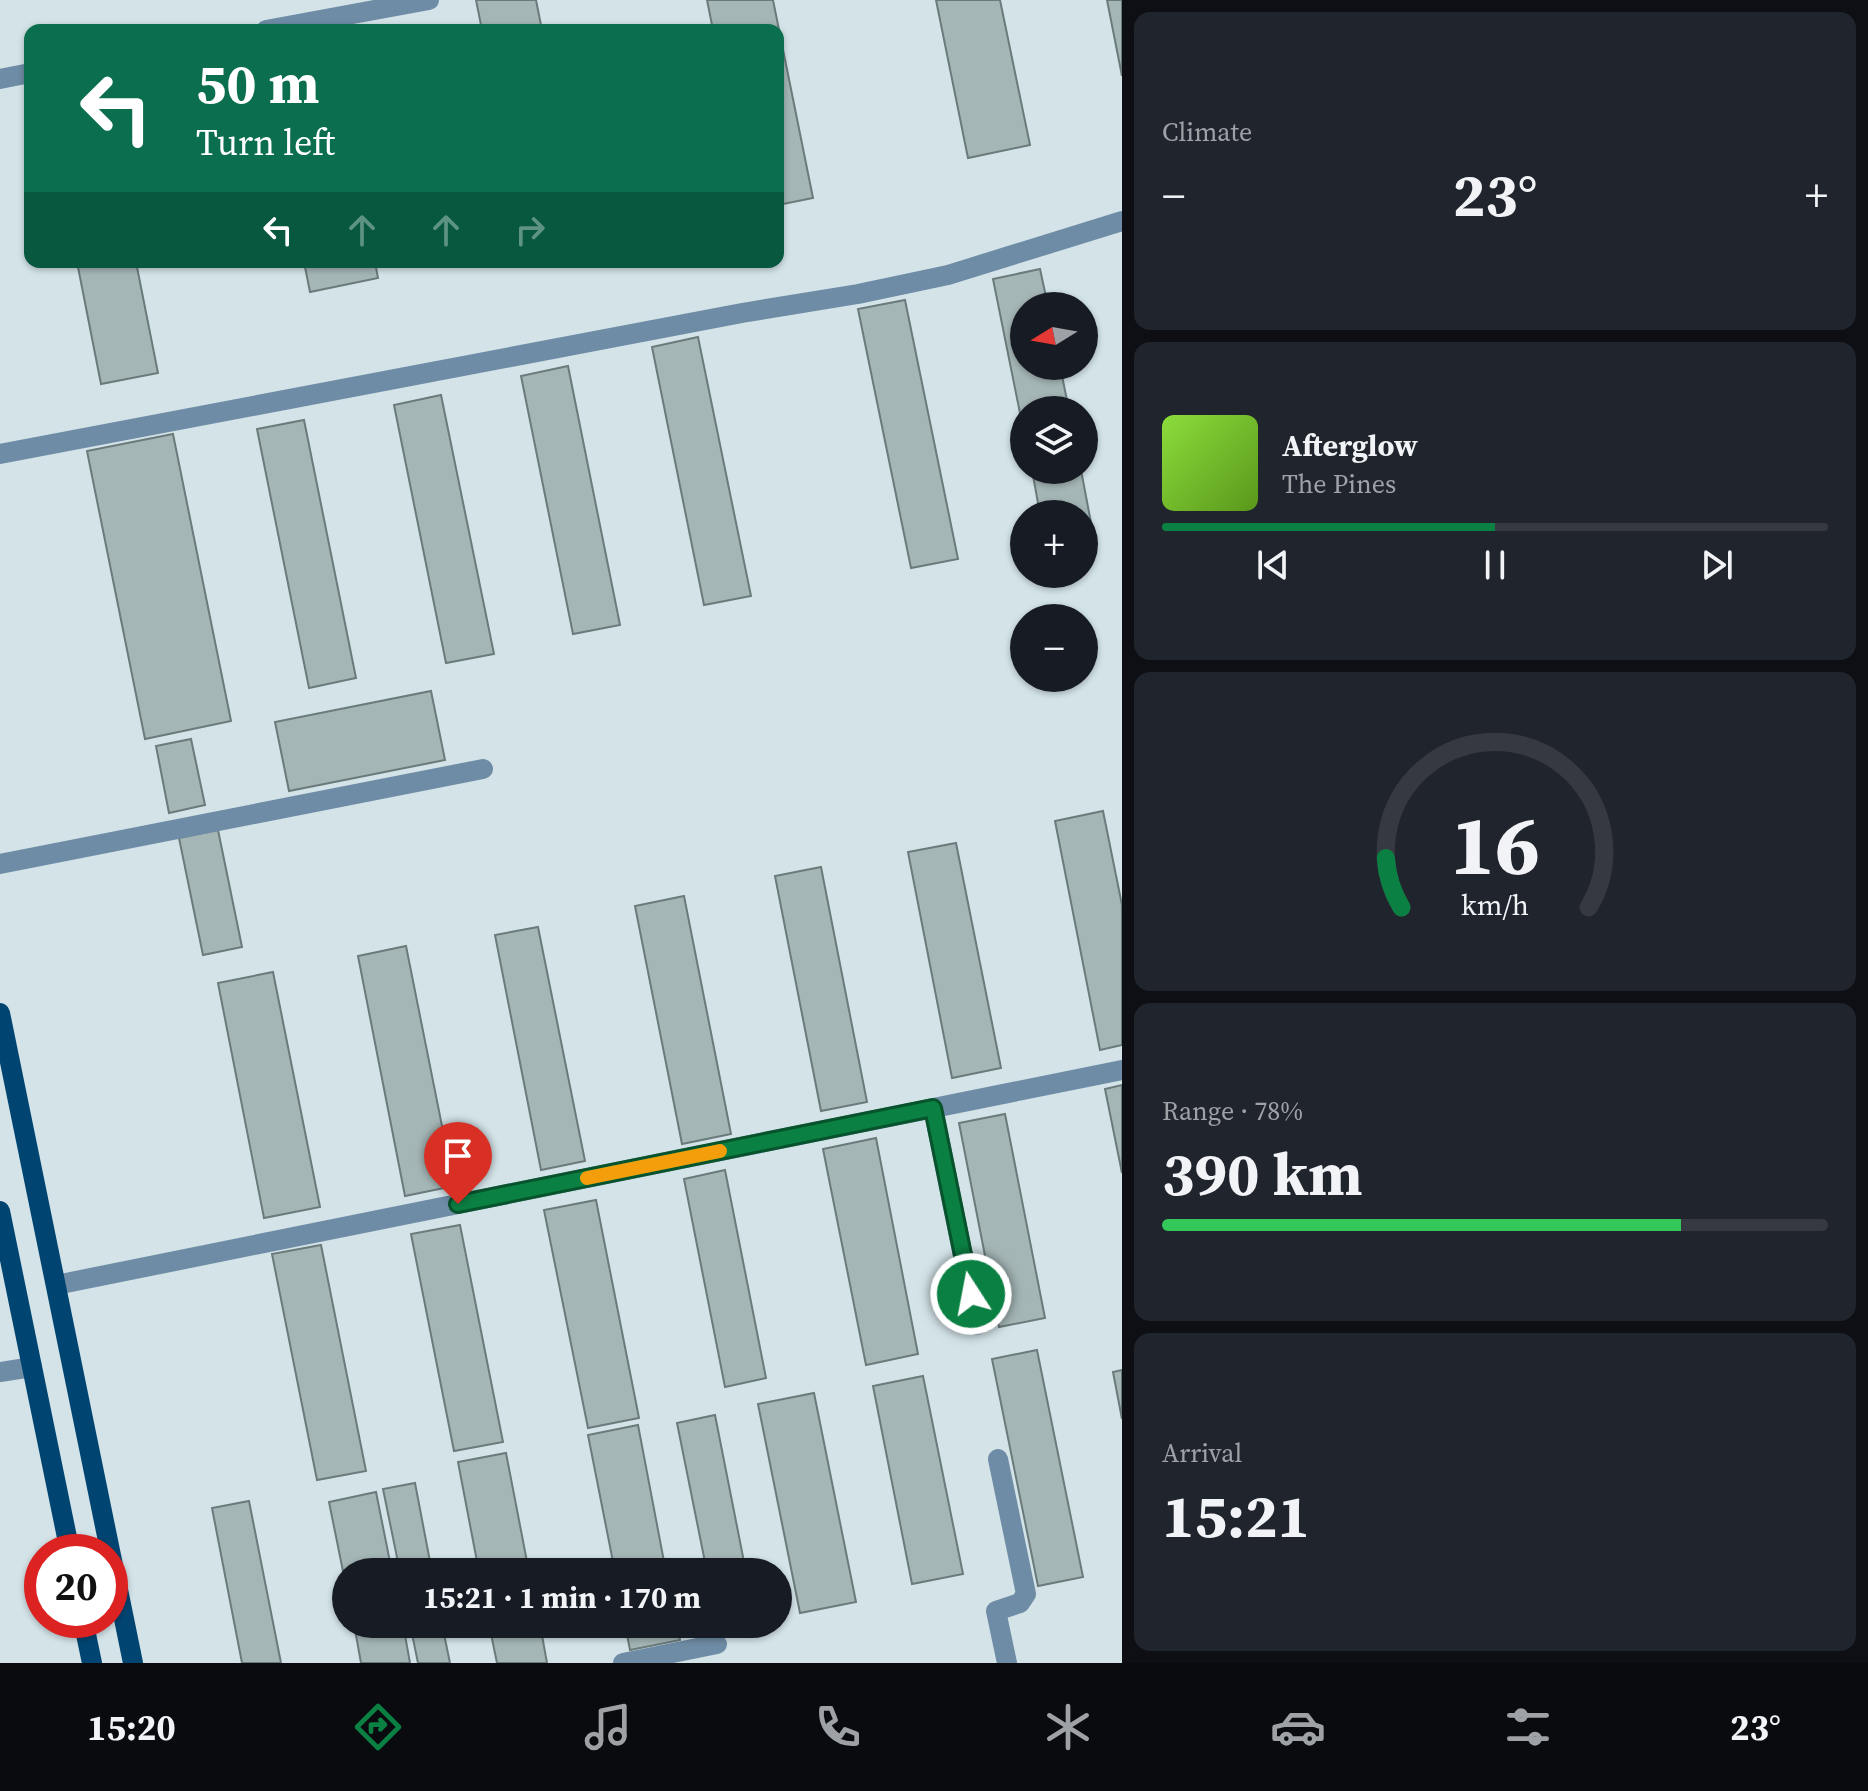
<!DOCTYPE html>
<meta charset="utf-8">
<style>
:root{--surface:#171b24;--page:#20242c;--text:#f1f3f6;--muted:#9ea1a6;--line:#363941;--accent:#0b8043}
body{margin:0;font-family:"Source Serif 4",serif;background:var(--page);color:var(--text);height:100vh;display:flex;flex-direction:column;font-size:30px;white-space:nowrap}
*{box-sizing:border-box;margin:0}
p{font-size:26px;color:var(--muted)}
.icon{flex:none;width:44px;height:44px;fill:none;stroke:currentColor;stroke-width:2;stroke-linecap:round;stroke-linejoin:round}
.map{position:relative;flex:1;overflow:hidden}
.details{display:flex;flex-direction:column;gap:12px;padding:12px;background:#0d0f14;width:746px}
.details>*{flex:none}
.banner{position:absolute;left:24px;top:24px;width:760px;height:244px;border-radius:16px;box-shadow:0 2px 6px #0004;background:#0b6e4f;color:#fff;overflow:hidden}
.needle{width:52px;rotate:259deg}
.controls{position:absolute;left:1010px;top:292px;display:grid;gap:16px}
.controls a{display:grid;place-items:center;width:88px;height:88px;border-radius:50%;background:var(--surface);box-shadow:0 2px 6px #0004;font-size:40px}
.speed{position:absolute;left:24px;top:1534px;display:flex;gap:16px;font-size:40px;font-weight:700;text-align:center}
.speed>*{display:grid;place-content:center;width:104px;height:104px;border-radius:50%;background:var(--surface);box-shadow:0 2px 6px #0004;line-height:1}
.speed .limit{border:12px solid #d22;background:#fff;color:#111}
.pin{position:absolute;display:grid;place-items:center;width:68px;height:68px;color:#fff;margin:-82px -34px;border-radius:50% 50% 50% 0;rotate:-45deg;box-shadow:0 0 8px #0007}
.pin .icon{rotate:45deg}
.me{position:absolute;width:88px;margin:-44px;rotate:349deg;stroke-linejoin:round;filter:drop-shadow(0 0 6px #0008)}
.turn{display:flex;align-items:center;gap:28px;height:168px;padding:0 40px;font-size:36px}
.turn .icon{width:104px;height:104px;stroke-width:2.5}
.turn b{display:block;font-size:56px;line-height:68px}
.lanes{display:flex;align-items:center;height:76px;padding:0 40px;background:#0003;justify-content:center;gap:40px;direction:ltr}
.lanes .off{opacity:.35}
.big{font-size:60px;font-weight:700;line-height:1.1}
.details .tile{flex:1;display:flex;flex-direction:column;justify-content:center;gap:12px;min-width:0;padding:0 28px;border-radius:16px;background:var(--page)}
.details .dial{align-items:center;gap:0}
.dial svg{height:208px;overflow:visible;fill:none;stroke:var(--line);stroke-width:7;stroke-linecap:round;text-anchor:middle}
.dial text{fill:var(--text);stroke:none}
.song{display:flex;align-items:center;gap:24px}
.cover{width:96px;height:96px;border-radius:12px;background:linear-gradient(135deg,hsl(90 70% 55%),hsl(90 70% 35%))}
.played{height:8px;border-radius:4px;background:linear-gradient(90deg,var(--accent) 50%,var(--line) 50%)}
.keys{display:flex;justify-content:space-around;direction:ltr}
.heat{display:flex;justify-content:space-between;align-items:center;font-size:44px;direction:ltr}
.charge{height:12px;border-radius:6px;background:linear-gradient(90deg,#34c759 78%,var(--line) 0)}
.trip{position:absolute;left:332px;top:1558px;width:460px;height:80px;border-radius:40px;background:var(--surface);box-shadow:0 2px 6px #0004;font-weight:700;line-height:80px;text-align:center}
.menu{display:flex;height:128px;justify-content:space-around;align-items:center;background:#090b0e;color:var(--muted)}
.menu .icon{width:56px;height:56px}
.menu .selected{color:var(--accent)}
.menu b{font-size:36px;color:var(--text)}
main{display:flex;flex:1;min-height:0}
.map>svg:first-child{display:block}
</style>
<main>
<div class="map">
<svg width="1122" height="1663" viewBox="0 0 1122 1663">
<rect width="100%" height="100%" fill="#d3e3e8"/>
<path fill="#a5b6b6" stroke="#6b7b7b" stroke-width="2" d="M476,0H536L542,30H482Z
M707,0H773L813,198L778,205V30H713Z
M936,0H1000L1030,145L968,158Z
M1107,0H1122V76Z
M77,262H136L158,373L101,384Z
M304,262H375L378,278L310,292Z
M1040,269L1048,306H1024V366H1060L1069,410H1024V433L993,279Z
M905,300L958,559L911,568L858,309Z
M698,337L751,596L704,605L652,347Z
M568,366L620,625L573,634L521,376Z
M441,395L494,654L446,663L394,405Z
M304,420L356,678L309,688L257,429Z
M173,434L231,721L145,739L87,451Z
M1032,470H1081L1092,528L1084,530V514H1040Z
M431,691L445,760L289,791L275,722Z
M191,739L205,805L169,813L156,746Z
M1103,811L1122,905V1045L1100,1050L1055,821Z
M218,830L242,947L203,955L179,838Z
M956,843L1001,1068L952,1078L908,852Z
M821,867L867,1102L821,1111L775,876Z
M684,896L731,1134L682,1144L635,906Z
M538,927L585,1161L541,1170L495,935Z
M406,946L454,1186L405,1196L358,956Z
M273,972L320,1207L264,1218L218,983Z
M1122,1085V1173L1105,1089Z
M1005,1114L1045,1318L999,1327L959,1123Z
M876,1138L918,1354L866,1365L823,1149Z
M725,1170L766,1378L725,1387L684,1179Z
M596,1200L639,1418L588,1428L544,1210Z
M460,1225L503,1442L454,1451L411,1234Z
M321,1245L366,1471L317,1480L272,1254Z
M1037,1350L1083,1577L1038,1586L992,1359Z
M1122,1370V1419L1113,1372Z
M923,1376L963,1574L912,1584L873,1386Z
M814,1393L856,1602L800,1613L758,1404Z
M715,1415L746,1572H707L677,1423Z
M638,1425L666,1572H615L588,1435Z
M506,1453L529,1572H479L458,1462Z
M415,1483L432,1572H400L383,1489Z
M376,1492L392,1572H346V1586L329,1502Z
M249,1501L281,1663H242L212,1508Z
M354,1624H403L410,1663H361Z
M410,1624H442L450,1663H418Z
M489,1624H540L547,1663H497Z
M625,1624H677L680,1640L630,1650Z"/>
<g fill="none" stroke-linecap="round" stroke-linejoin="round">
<path stroke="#6e8ca5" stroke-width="20" d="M266,30L429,0
M0,79L30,73
M0,454L742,313L858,294L948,275L1122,221
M0,864L483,769
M933,1108L977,1325
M56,1285L1122,1070
M0,1372L32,1367
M998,1459L1026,1594L1020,1603L996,1611L1007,1663
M623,1663L717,1644"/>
<path stroke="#004572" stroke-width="20" d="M0,1013L133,1663
M0,1211L70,1552
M83,1620L92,1663"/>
</g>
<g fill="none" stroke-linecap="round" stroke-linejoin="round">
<defs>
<path id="route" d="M458,1204L933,1108L971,1294"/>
</defs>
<use href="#route" stroke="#07532c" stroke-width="20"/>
<use href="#route" stroke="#0b8043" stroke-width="14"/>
<path stroke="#f59e0b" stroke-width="14" d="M587,1178L720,1151"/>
</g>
</svg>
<div class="controls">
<a><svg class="needle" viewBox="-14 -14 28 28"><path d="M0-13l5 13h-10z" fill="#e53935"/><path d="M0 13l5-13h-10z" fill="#9ea1a6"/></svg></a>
<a><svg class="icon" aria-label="layers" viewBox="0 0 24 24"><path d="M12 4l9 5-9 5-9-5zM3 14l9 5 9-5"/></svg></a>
<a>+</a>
<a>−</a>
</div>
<div class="speed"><div class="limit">20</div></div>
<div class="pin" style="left:458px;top:1204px;background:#d93025"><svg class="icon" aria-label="arrive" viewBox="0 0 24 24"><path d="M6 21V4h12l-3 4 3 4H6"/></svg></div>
<svg class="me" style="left:971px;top:1294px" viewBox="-20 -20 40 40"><circle r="17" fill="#0b8043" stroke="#fff" stroke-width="3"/><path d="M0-11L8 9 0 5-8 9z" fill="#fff"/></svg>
<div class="trip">15:21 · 1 min · 170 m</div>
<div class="banner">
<div class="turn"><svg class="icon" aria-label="left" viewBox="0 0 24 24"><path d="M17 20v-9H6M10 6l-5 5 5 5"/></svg><div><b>50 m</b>Turn left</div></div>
<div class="lanes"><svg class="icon" aria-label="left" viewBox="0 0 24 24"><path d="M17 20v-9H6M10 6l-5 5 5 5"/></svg><svg class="icon off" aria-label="ahead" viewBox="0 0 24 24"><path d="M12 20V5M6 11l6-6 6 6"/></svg><svg class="icon off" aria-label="ahead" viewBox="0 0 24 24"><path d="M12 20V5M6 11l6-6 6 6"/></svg><svg class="icon off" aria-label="right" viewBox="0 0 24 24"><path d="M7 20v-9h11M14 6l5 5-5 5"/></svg></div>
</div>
</div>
<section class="details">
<div class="tile"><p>Climate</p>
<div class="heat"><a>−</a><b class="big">23°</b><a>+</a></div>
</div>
<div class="tile">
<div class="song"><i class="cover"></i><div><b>Afterglow</b><p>The Pines</p></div></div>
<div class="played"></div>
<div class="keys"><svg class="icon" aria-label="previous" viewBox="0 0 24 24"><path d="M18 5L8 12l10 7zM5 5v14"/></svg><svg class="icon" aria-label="pause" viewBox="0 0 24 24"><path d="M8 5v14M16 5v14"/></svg><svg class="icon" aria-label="next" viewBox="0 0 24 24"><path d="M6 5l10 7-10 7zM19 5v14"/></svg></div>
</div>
<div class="tile dial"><svg viewBox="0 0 100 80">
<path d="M14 69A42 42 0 1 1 86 69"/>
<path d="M14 69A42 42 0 0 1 8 50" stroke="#0b8043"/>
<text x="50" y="56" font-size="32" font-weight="700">16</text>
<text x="50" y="72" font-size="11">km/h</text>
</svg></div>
<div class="tile"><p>Range · 78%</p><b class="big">390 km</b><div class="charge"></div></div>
<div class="tile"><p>Arrival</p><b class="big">15:21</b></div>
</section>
</main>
<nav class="menu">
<b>15:20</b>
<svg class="icon selected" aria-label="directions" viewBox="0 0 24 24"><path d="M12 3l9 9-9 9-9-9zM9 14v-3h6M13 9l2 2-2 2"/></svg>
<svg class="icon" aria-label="music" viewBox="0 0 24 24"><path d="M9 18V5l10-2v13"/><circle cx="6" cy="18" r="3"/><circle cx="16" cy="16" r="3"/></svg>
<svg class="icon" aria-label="phone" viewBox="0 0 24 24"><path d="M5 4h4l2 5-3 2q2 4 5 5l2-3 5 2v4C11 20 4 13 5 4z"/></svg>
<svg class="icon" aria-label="climate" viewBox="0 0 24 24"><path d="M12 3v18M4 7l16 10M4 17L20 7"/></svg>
<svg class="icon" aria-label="car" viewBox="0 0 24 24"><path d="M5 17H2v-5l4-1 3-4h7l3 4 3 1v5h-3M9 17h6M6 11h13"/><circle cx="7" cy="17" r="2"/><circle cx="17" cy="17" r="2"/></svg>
<svg class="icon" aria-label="filters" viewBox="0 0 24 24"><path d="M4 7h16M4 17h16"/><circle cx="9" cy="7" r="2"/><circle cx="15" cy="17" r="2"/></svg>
<b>23°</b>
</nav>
